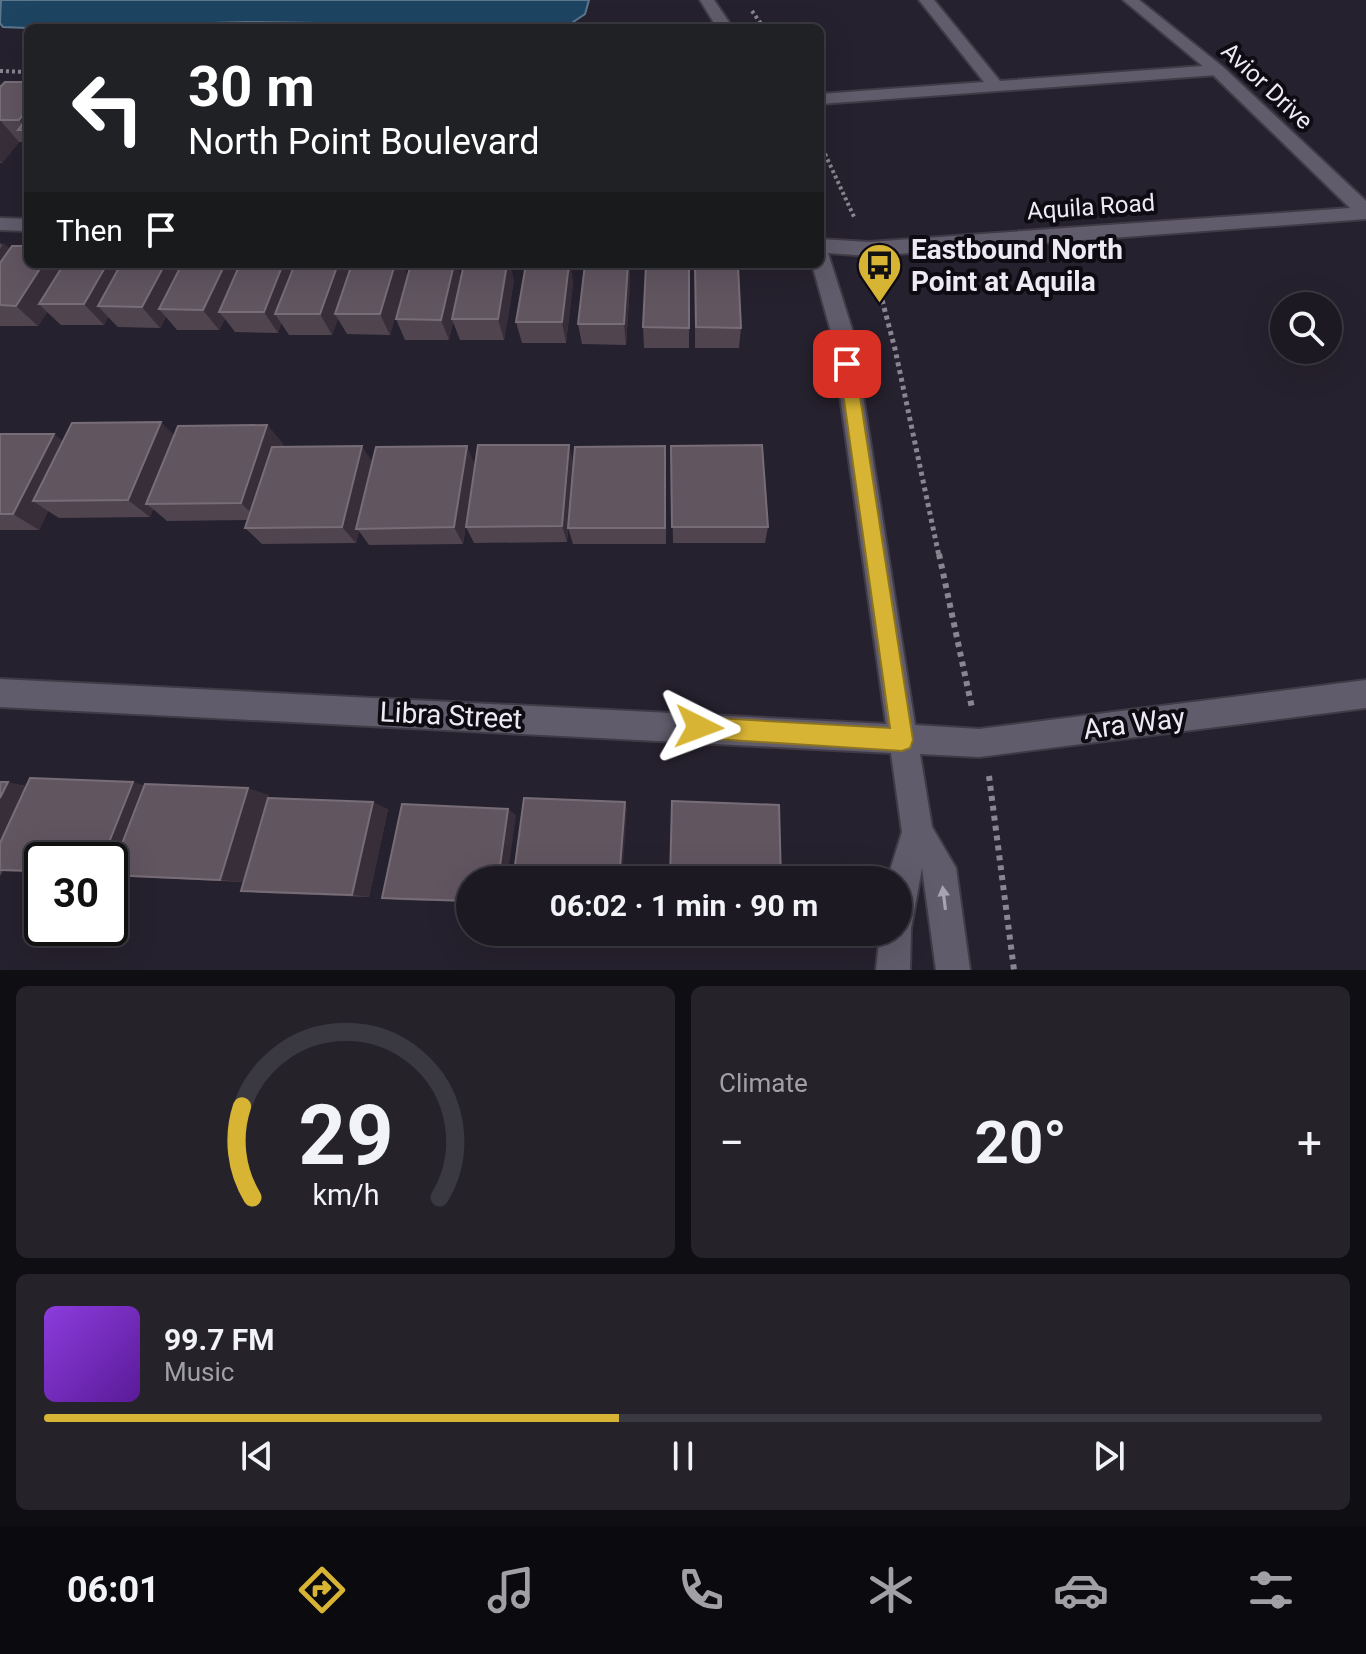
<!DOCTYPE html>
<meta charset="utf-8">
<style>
:root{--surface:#1c1922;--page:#25222a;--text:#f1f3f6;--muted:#a0a0a5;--line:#3a3840;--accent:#d8b434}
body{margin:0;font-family:Roboto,sans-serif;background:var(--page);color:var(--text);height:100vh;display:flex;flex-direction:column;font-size:30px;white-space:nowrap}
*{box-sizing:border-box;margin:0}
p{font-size:26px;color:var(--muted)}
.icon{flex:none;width:44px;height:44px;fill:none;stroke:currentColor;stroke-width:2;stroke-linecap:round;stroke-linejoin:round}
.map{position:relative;height:970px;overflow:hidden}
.details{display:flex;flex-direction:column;gap:16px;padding:16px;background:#0f0e13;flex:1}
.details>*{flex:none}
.top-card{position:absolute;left:24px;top:24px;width:800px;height:244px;border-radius:12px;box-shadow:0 8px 32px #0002,0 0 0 2px var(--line);background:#202124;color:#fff;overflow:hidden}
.fabs{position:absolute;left:1270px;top:292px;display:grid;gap:16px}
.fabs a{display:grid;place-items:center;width:72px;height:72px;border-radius:50%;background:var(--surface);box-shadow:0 8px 32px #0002,0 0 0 2px var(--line);font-size:40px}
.speed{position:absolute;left:24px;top:842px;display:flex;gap:16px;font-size:40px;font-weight:700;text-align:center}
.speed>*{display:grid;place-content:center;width:104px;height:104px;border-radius:50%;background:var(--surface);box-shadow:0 8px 32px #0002,0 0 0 2px var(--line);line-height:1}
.speed .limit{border:4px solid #111;border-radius:12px;background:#fff;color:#111}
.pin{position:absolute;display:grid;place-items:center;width:68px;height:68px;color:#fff;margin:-34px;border-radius:16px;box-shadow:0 4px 12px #0006}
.me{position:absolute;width:88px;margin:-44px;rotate:93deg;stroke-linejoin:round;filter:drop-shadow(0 0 6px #0008)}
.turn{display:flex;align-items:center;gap:28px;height:168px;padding:0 32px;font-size:36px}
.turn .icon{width:104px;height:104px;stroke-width:2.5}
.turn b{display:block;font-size:56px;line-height:68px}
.then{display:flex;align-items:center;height:76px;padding:0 32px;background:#0003;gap:16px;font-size:30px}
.big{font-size:60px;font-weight:700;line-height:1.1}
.details .widget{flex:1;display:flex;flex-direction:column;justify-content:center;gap:12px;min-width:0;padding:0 28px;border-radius:12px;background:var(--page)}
.details .dial{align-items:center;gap:0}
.dial svg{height:208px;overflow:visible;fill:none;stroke:var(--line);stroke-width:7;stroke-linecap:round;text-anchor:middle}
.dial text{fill:var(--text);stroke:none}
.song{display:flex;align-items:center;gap:24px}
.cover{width:96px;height:96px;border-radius:12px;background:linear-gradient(135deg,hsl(270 70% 55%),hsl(270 70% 35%))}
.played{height:8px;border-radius:4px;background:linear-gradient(90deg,var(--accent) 45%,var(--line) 45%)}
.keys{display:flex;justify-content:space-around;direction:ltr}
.heat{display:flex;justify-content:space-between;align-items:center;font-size:44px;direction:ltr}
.details .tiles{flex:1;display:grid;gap:16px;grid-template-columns:1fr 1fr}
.widget:last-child{grid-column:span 2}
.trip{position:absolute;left:456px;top:866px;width:456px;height:80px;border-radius:40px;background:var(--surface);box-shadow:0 8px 32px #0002,0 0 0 2px var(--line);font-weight:700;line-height:80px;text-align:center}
.menu{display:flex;height:128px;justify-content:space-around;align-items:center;background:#0b0a0e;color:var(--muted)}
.menu .icon{width:56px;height:56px}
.menu .on{color:var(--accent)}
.menu b{font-size:36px;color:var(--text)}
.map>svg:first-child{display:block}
</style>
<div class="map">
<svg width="1366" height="970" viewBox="0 0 1366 970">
<rect width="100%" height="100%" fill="#26212e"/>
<path fill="#1d4562" stroke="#5c768e" stroke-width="2" d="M1,0H589L585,14L564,28H434L386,24L247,22L28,28L3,27L0,23Z"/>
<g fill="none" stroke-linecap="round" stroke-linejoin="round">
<defs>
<path id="service" d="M919,0H934L1000,81L1217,65L1225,70L1217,75L820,104V94L984,82Z"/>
<path id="minor" d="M700,0H714L733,28H717Z
M1123,0H1139L1223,67L1366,201V219L869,256L828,253L853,332L915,725L979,729L1366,680V708L979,757L920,754L932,827L956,868L970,970H936L922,868L911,928L910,970H876L880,932H898V880H887L902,832L891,753L0,707V679L886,724L831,332L812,264H820V239L869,242L1350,208L1211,73Z
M0,218L28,219V231L0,230Z"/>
</defs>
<use href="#service" stroke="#403b47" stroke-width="4"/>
<use href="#minor" stroke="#403b47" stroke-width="4"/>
<path stroke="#8a8691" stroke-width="4" stroke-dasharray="3 3" stroke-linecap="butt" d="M752,11L764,28
M0,71L28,72
M820,143L855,219"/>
<path stroke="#8a8691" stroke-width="5" stroke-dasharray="4 4" stroke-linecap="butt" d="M876,277L895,349L939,556"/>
<path stroke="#8a8691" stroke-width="6" stroke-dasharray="5 5" stroke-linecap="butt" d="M939,554L972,708
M989,776L1014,970"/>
<use href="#service" fill="#615c6b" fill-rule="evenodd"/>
<use href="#minor" fill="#615c6b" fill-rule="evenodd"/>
</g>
<path fill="#50444e" d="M28,82V142H19L2,163H0V87Z
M0,243L10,249L28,264H347L350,270L352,264H403L407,275L390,335L347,334L338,319L332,335H289L281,323L278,333L235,332L225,319L219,330H177L166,317L160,328L118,327L108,317L104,325H61L47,312L38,326H0Z
M457,264L461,277L514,280L504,340H460L453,322L449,340H405L396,319Z
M526,264H570L573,283L566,343H522L516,322Z
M629,264L630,284L626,345L582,344L578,324Z
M689,266V348H644L643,327Z
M695,266L741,328L739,348H695Z
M267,425L283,444L282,446L373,462L475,465L463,544L369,545L359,531L356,543L262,544L245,528L247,520L167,521L153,509L150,517L59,518L48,511L39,530H0V434L63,441L174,436Z
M569,445L573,463L567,542L474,543L466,527Z
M671,446L768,527L765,543H673Z
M666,464V544H573L568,528Z
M0,782L26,786L144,785L269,795L268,798L388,809L369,897L263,893L241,891L243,882L110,876V860H42V873L3,871L0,876Z
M516,815L470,880V902L398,900L382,898Z"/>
<path fill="#382e3a" d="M28,108V130H27L19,120Z
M0,120L19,142L2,163L0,161Z
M4,243L25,264L0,304V249Z
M43,264H70L39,304L47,312L38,326L16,306Z
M107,264H133L98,306L108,317L104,325L84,304Z
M165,264H186L159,309L166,317L160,328L142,307Z
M225,264H241L219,312L225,319L219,330L203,310Z
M283,264H295L275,314L281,323L278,333L264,312Z
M338,264H347L352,275L335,314L338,319L332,335L320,314Z
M395,264H403L407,275L390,335L380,314Z
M454,264H457L462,280L452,319L453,322L449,340L441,320Z
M507,264H510L514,280L504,340L498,319Z
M569,264L573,283L566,343L562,322Z
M629,264L630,284L626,345L624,324Z
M161,422L180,441L146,504L153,509L150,517L128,500Z
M267,425L283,444L258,520L241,503Z
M54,434L77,452L33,501L48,511L39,530L13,514Z
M569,445L573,463L567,542L562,526Z
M362,446L374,464L356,529L359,531L356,543L342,527Z
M467,446L475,465L463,544L454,527Z
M8,782L39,789L0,870V798Z
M133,782L159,790L126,876L110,875V860H102Z
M248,788L269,795L244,882L220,880Z
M373,802L388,809L369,897L352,895Z
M625,802L627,809L622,880H619Z
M508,809L516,815L507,880H498Z"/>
<path fill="#615560" stroke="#776d77" stroke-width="2" d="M5,82H28V108L19,120H0V87Z
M28,117V130H18Z
M12,246H28V264H43L16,306L0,305V263Z
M64,264H107L84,304H39Z
M121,264H165L142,307L98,306Z
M182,264H225L203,310L159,309Z
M240,264H283L264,312H219Z
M295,264H338L320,314H275Z
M352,264H395L380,314H335Z
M411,264H454L441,320L396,319Z
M464,264H507L498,319H452Z
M526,264H569L562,322H516Z
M585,264H628L624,324H578Z
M646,265L689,266V328L643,327Z
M695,266H738L741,328L696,327Z
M161,422L128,500L33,501L72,423Z
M267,425L241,503L146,504L178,426Z
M0,434H54L13,514H0Z
M478,445H569L562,526L466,527Z
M762,445L768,527H672L671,446Z
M362,446L342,527L245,528L272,447Z
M467,446L454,527L356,529L376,447Z
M665,446V528H568L575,447Z
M30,778L133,782L102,860H42V871L0,870V843Z
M0,782H8L0,798Z
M145,784L248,788L220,880L110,875Z
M268,798L373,802L352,895L241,891Z
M524,798L625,802L619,880H513Z
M672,801L779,805L781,880H670Z
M402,804L508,809L498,880H470V901L382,898Z"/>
<defs><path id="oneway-solid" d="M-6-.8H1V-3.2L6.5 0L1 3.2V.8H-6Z" transform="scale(2)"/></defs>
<use fill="#a8a3b0" href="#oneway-solid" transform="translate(944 898) rotate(-97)"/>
<path fill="#d8b434" stroke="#8c7522" stroke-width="2" d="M847,357L855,364L913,740L910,748L902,751L699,738L692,735L688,727L692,720L699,717L890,728L839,364Z"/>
<defs>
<symbol id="bus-pin" viewBox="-11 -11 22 30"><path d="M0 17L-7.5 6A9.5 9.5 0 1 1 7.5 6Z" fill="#d8b434" stroke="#0e0c12"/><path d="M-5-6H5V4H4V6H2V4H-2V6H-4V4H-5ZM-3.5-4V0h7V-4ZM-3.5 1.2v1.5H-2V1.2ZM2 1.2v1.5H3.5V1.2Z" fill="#111"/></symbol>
</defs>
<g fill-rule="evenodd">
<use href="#bus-pin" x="854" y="240" width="51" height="69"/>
</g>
<g text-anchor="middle" stroke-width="8" stroke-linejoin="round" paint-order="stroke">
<g font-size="24" fill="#eeeaf4" stroke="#0e0c12">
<text transform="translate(1267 86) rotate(43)" y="8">Avior Drive</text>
<text transform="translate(1091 207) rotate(-4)" y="8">Aquila Road</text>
</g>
<g font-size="28" font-weight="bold" fill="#eeeaf4" stroke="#0e0c12" text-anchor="start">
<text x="911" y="259">Eastbound North<tspan x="911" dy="32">Point at Aquila</tspan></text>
</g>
<g font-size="28" fill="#eeeaf4" stroke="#0e0c12">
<text transform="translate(451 715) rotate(3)" y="10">Libra Street</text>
<text transform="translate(1134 723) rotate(-7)" y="10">Ara Way</text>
</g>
</g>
</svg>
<div class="fabs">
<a><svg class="icon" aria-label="search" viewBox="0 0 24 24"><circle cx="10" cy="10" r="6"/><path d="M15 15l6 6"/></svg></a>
</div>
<div class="speed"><div class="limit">30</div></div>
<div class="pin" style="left:847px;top:364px;background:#d93025"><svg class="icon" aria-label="arrive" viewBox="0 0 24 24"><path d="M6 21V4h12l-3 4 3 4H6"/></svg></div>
<svg class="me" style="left:699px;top:727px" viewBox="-20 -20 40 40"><path d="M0-17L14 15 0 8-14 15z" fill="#d8b434" stroke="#fff" stroke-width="4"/></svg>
<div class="trip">06:02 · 1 min · 90 m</div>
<div class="top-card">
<div class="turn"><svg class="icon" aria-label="left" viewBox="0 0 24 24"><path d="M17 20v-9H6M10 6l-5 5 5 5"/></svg><div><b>30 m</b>North Point Boulevard</div></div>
<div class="then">Then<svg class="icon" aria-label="arrive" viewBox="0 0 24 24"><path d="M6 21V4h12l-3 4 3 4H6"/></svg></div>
</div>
</div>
<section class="details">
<div class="tiles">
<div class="widget dial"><svg viewBox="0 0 100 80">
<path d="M14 69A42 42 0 1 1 86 69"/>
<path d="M14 69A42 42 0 0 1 10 34" stroke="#d8b434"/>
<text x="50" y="56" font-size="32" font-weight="700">29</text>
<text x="50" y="72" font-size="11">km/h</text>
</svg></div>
<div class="widget"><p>Climate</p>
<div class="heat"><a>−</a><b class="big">20°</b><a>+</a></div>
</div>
<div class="widget">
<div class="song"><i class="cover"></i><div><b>99.7 FM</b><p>Music</p></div></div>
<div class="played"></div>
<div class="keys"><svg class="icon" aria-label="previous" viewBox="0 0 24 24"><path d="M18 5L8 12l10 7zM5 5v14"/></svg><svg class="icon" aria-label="pause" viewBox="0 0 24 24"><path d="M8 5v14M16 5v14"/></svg><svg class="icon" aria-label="next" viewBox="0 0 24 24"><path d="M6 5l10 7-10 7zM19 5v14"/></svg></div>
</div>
</div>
</section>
<nav class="menu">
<b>06:01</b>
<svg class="icon on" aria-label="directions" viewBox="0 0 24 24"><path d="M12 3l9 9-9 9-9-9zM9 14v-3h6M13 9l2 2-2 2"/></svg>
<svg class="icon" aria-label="music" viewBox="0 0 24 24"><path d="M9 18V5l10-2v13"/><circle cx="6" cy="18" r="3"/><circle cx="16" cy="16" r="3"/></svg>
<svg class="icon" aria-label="phone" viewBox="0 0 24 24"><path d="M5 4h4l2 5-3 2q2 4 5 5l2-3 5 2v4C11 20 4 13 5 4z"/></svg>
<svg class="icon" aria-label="climate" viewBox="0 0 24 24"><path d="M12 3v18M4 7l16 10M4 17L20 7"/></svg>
<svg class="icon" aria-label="car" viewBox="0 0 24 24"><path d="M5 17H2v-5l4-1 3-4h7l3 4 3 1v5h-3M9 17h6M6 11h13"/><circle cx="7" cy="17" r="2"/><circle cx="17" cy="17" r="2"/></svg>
<svg class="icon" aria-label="filters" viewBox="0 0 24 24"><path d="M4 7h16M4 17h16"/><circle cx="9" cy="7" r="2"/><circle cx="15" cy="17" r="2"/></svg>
</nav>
